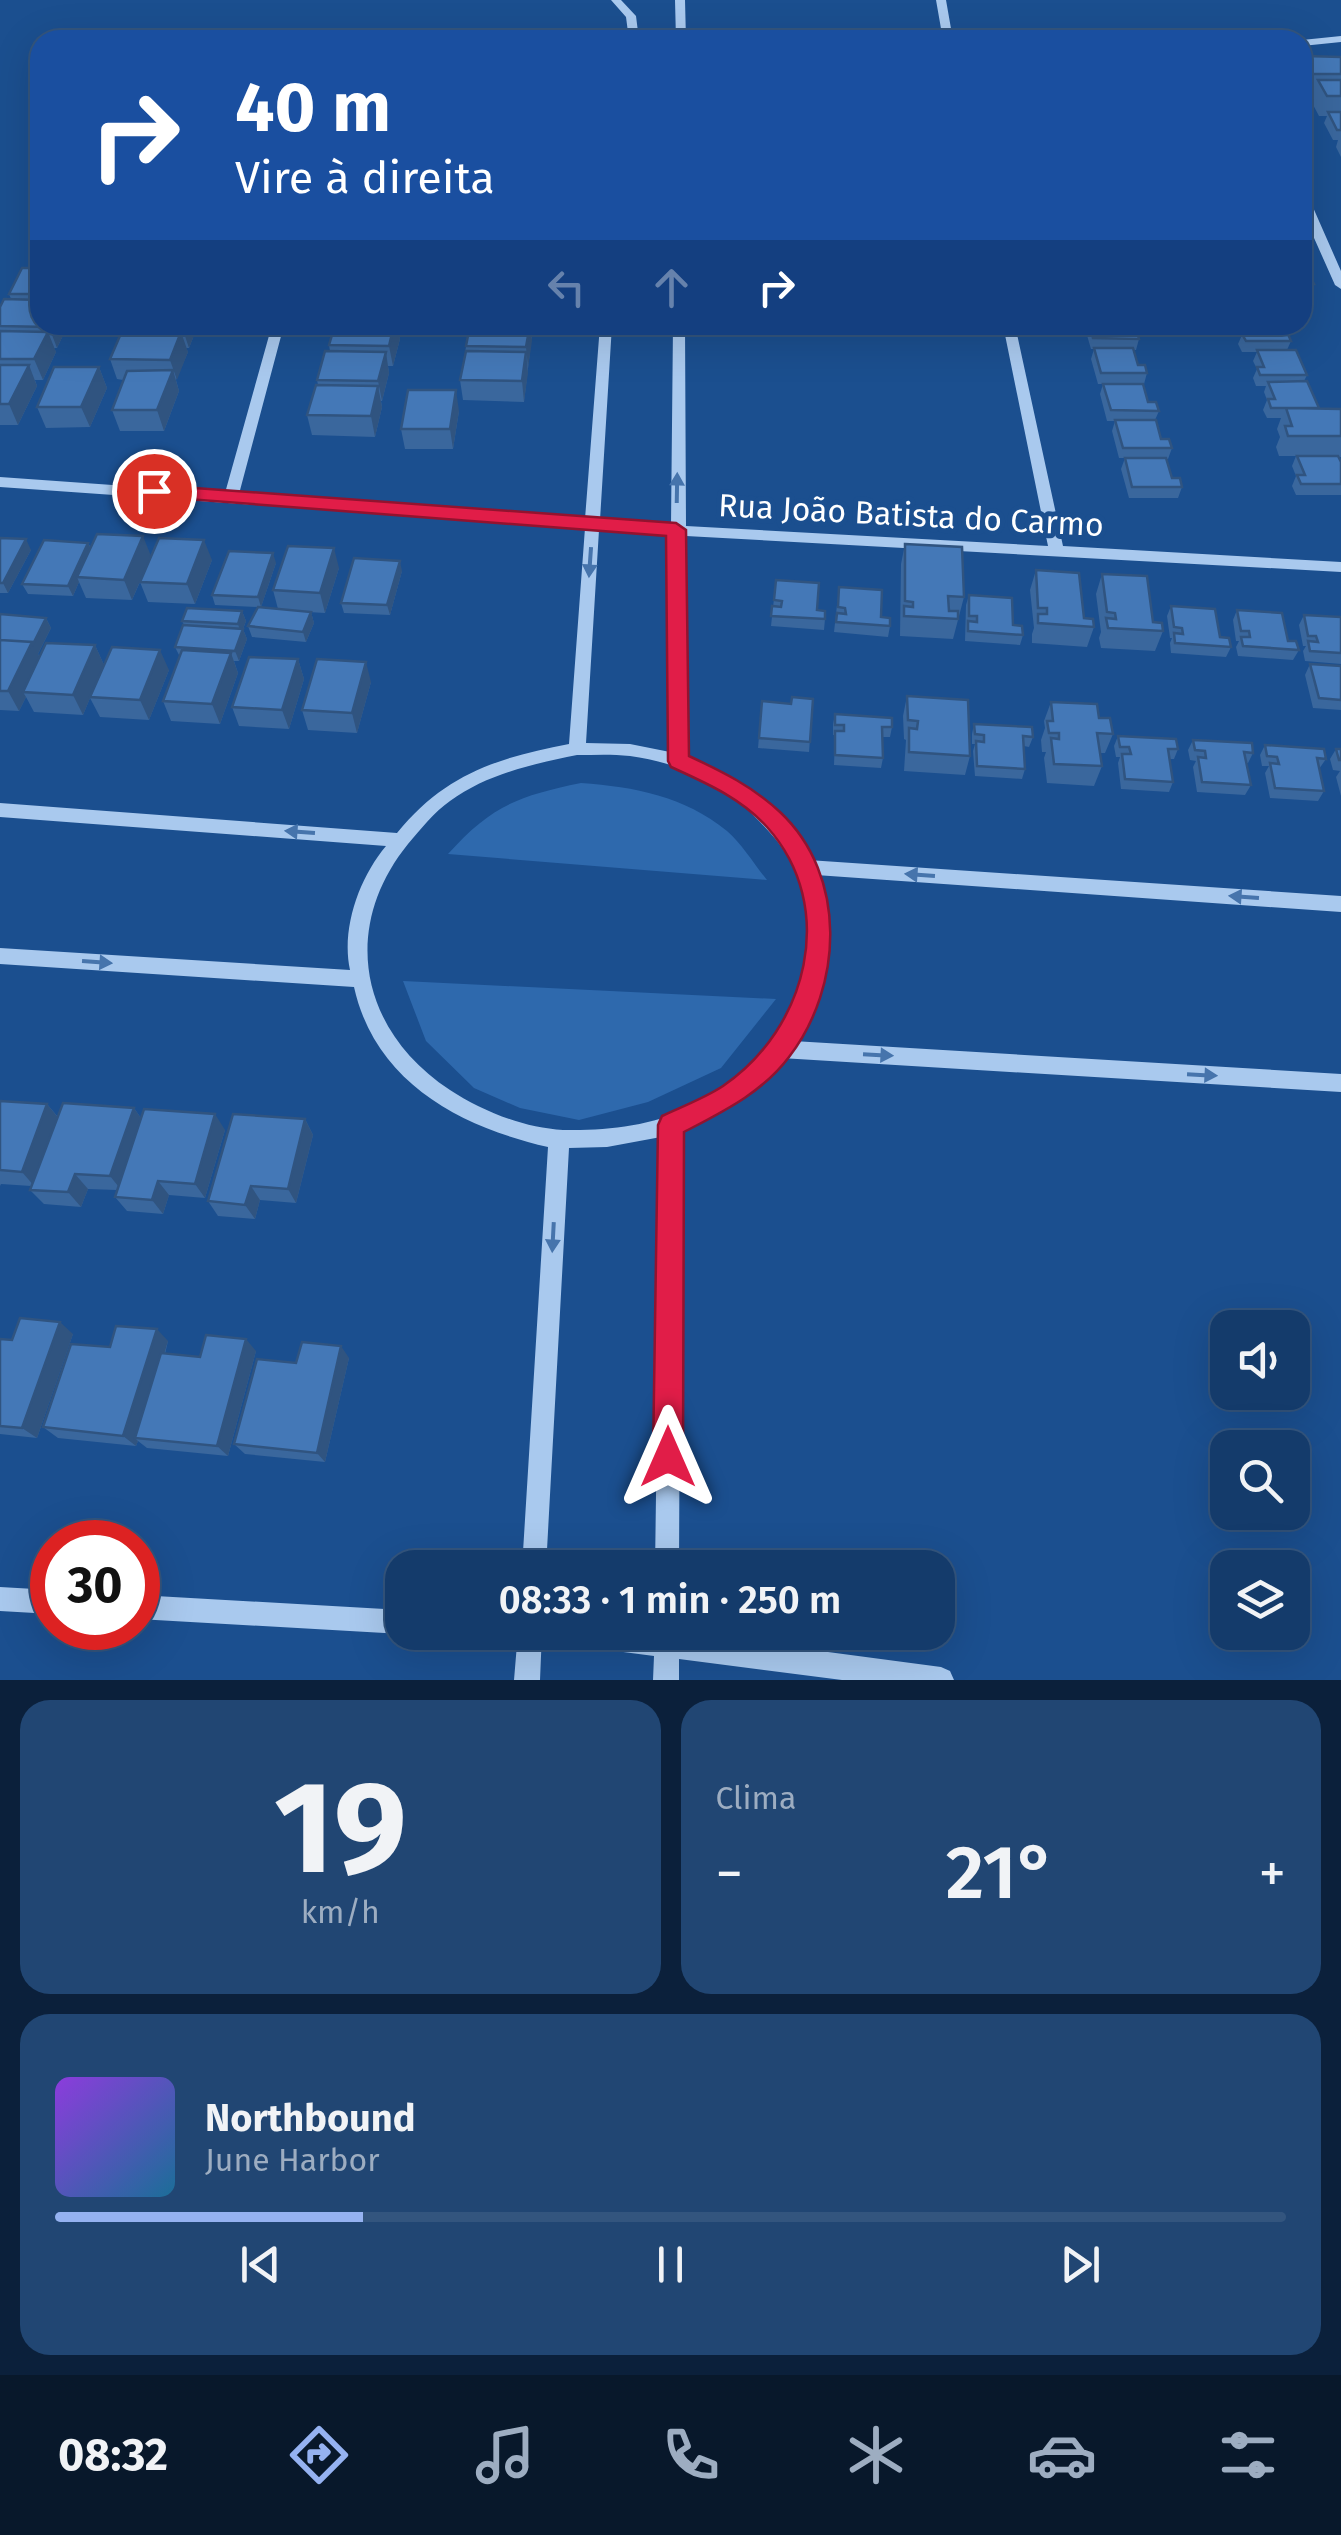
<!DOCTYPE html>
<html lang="pt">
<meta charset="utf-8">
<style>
:root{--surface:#143b6b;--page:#214673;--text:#f1f3f6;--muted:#9dadc1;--line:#33557e;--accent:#95b2f1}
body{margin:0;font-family:"Fira Sans",sans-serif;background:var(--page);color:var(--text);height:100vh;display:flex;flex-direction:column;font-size:38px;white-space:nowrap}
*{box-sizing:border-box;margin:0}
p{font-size:32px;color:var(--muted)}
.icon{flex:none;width:55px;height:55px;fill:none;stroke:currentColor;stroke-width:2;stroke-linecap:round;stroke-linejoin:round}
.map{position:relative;height:1680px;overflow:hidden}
.panel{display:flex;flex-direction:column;gap:20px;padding:20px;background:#0b203b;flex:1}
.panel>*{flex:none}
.guide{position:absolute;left:30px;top:30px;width:1282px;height:305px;border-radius:30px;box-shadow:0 10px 40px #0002,0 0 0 2px var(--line);background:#1a4fa0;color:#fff;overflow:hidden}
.buttons{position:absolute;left:1210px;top:1310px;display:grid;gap:20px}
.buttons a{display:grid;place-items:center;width:100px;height:100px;border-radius:20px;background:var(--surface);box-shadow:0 10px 40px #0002,0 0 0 2px var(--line);font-size:50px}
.speed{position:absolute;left:30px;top:1520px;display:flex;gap:20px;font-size:50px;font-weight:700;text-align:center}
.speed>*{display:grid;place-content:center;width:130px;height:130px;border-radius:50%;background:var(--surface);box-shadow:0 10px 40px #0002,0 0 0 2px var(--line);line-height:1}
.speed .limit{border:15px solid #d22;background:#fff;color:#111}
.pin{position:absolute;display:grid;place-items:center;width:85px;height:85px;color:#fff;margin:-42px;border:5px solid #fff;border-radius:50%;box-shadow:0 2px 10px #0007}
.me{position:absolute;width:110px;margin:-55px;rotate:0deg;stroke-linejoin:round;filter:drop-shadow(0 0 8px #0008)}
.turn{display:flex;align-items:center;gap:35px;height:210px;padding:0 40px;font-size:45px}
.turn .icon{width:130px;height:130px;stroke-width:2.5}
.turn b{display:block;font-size:70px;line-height:85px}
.lanes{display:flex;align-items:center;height:95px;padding:0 40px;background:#0003;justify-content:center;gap:50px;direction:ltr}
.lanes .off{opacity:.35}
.big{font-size:75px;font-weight:600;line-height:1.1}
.panel .widget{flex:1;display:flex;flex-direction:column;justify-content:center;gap:15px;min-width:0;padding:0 35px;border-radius:30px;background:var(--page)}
.panel .dial{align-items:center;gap:0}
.dial b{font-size:130px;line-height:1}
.song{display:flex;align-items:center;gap:30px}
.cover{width:120px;height:120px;border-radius:15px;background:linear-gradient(135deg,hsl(270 70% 55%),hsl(200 70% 35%))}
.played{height:10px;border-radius:5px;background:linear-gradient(90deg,var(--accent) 25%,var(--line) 25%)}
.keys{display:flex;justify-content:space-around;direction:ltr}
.heat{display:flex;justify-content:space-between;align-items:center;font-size:55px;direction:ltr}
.panel .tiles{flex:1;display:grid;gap:20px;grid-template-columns:1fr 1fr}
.widget:last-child{grid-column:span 2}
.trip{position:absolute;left:385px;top:1550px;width:570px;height:100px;border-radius:30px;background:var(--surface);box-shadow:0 10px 40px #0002,0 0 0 2px var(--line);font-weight:600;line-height:100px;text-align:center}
.menu{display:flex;height:160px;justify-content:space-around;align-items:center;background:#08182b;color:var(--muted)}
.menu .icon{width:70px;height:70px}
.menu .active{color:var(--accent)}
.menu b{font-size:45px;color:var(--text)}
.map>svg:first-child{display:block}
</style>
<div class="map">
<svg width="1341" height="1680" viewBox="0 0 1341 1680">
<rect width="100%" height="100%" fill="#1b4f8f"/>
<path fill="#2e69ad" d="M581,783C635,787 684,796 727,831C742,844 754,864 767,880L448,854C491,806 518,796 581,783Z
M403,981L776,999L721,1068L648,1102L579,1120L520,1108L474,1088L426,1041Z"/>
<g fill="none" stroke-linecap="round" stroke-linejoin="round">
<path fill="#a9c9ee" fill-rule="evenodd" d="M611,0H621L636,16L639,40H629L626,17Z
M675,0H685L686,40H676Z
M936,0H946L953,40H943Z
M1341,36V42L1302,46V40Z
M1302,193L1308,196L1341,271V289L1335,285L1302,211Z
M272,325H284L239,494L585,519L600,325H612L600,520L671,525L673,325H685L686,526L1048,546L1003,325H1015L1063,546L1341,562V572L686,536V757C740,778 779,811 808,860L1341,896V912L816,875C832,934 831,989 793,1041L1341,1074V1092L781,1058C756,1092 720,1114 681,1130L679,1568H655L661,1137L607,1147L569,1148L546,1568H522L548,1147C460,1127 375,1082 354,987L0,964V948L350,970C341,929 359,878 386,846L0,817V803L397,833C445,774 497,758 569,744L585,528L0,487V477L225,493ZM599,530L671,535L670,752L630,744L586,743ZM577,755C595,755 612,754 630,756C677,762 724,783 756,818C772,834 787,851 796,872C838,964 773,1070 689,1108C650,1126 605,1131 563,1130C524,1128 482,1111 450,1090C360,1031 340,928 408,844C421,829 434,812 450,801C487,774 533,764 577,755Z
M0,1587L52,1590V1614L0,1611Z
M138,1595L402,1610V1632H406L402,1634L138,1619Z
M518,1632H542L540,1680H514Z
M550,1632H678L941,1667L950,1671L954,1680H842L679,1659V1680H653L654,1656L562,1644L553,1641Z"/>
</g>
<path fill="#3a679d" d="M1305,56L1341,57V157L1336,147L1338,140H1333L1324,123L1327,116H1319L1310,99L1312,94H1306L1302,86V64Z
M40,268V325H68L57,348H54L56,352L43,380H35L37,386L18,425H0V307L11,299L9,294Z
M1302,274L1314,284L1306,305H1302Z
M123,325H198L189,348H186L188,352L176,380L179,391L164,431H120L112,410L123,380L117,379L110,359L125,331Z
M335,325H401L398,332L400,339L393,366H388L389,373L382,401H381L382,407L375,437L312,435L307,415L318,385L317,380L330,351L329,345Z
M470,325H537L535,335H532L524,402L463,400L460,380Z
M1084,325H1128L1130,331L1139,339L1136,350H1133L1138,365L1147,373L1144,384H1098L1091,359L1094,349H1091Z
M1240,325H1284L1291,341L1287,350L1307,375L1304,381L1318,409H1341V457H1339L1341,462V495H1296L1292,486L1296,476L1292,466L1296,456H1279L1276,447L1280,437L1277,429L1281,418H1267L1263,410L1267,400L1264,392L1266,386H1256L1253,378L1257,369L1253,361L1257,352H1242L1238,344L1242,335L1239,328Z
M99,367L107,388L90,427L46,428L37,407Z
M1103,384L1148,402L1159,411L1155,420L1161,439L1172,448L1168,459H1166L1172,478L1182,487L1178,498H1129L1121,469L1125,458H1119L1112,431L1115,421H1107L1100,394Z
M459,411L453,449H405L401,429Z
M0,538L31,550L8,593H0Z
M88,543L91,548L151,556L212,560L195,604L148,602L140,582L132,600L86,598L79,582L73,596L28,594L22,584Z
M905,544L964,597L953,639L900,636L901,564Z
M276,563L261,607L278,609L273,590L339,568L325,613L308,612H311L314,623L306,642L252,637L248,626L258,607L215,605L212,595Z
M1036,570L1094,627L1087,647L1032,643V634L1034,628L1030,590Z
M402,571L390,615L344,613L341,603Z
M1102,574L1163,631L1155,651L1101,648L1099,638L1101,632L1096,594Z
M776,580L817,610L825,619L824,630L771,626Z
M839,587L881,617L890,626L888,637L834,632Z
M969,595L1013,625L1023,635L1020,645L965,641L966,605Z
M1171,606L1220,637L1231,647L1226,657L1171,653L1170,643L1172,638H1170L1167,616Z
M1237,610L1288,641L1299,650L1293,660L1238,656L1236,647L1239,641H1236L1233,620Z
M242,611L246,621L243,629L247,639L239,661H234L238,673L220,724L171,721L163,701L180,657L175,647L184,625L182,621Z
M0,614L46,618L51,628L38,654L40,657L95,645L104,665L169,670L149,720L100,717L90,698L83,715L34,712L26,697L19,711L0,710Z
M1304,615L1341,617V664L1305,661L1303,651L1306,646H1303L1299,625Z
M298,659L304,679L289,729L239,726L232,707Z
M1310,664L1341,666V710L1313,708L1305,675Z
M371,682L357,733L308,730L302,710Z
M907,696L970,756L965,775L904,771L906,740L904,739L903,716Z
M813,699L809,752L758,748L762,701L791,704Z
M1051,702L1099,718L1113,734L1105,753H1100L1102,766L1094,786L1047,783L1044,758L1046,752H1042L1041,740L1045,728L1044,721Z
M835,714L892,727L890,737H883V758L881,768L834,765L835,735H833V724Z
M974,724L1033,737L1029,747L1024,746L1025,769L1022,779L975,776L973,751L975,744H972V734Z
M1118,736L1178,749L1174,759H1170L1173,782L1169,792L1121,789L1118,763L1120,757H1116L1114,746Z
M1193,740L1253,753L1248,763H1246L1251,785L1245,795L1197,792L1193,767L1196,761L1190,760L1188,750Z
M1265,745L1326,759L1319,769L1324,791L1318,801L1270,798L1265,773L1269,766H1262L1260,755Z
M1336,749H1341V796L1336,777L1340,771L1333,770L1330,759Z
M0,1101L47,1104L58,1117L134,1108L141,1118L225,1130L205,1198L169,1195L163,1214L127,1211L115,1197L117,1190L88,1189L81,1207L44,1204L30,1190L31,1186L1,1184L0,1186Z
M305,1119L313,1135L296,1203L260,1200L255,1219L218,1216L208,1201Z
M73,1334L37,1438L0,1434V1339L12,1340Z
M168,1341L165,1354L200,1357L256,1351L228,1456L147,1448L138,1441L136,1446L58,1438L43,1427L110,1347Z
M349,1358L325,1462L245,1454L234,1444L296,1363Z"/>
<path fill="#305480" d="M50,325H68L57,348L49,327Z
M183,325H198L189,348L182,327Z
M394,325H397L400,339L393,366L389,346Z
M530,325L532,341L528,368L526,347Z
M48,332L56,352L43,380L34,359Z
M181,332L188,352L177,380L170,360Z
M386,352L389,373L382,401L378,381Z
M526,352L528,373L524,402L522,381Z
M29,365L37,386L18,425L9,404Z
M99,367L107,388L90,427L81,407Z
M173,370L179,391L164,431L157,410Z
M378,386L382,407L375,437L371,416Z
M456,390L459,411L453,449L450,429Z
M143,536L151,556L132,600L124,580Z
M26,539L31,550L8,593L3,583Z
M204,540L212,560L195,604L187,584Z
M88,543L93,553L77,577L79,582L73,596L68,586Z
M334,548L339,568L325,613L320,593Z
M273,553L276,563L261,607L258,597Z
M400,561L402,571L390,615L387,605Z
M242,611L246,621L243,629L247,639L239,661L235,651L241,634L238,624Z
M311,612L314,623L306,642L303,632Z
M46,618L51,628L38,654L42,662L23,692L26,697L19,711L8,691L32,642Z
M95,645L104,665L83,715L73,695Z
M160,650L169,670L149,720L140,700Z
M231,653L238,673L220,724L212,704Z
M298,659L304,679L289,729L282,710Z
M366,662L371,682L357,733L352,713Z
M47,1104L60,1120L35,1187L22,1172Z
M134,1108L145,1124L122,1191L110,1176Z
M215,1114L225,1130L205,1198L195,1184Z
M305,1119L313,1135L296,1203L288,1189Z
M75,1174L88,1189L81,1207L68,1192Z
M158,1181L169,1195L163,1214L152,1200Z
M251,1186L260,1200L255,1219L245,1205Z
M60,1322L73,1334L37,1438L22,1428Z
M157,1329L168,1341L139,1439L135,1438L138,1441L136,1446L123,1436Z
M246,1339L256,1351L228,1456L217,1446Z
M341,1346L349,1358L325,1462L317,1453Z"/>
<path fill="#4478b7" stroke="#305480" stroke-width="2.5" d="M1305,56L1341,57V74H1313Z
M1318,80H1341V96H1327Z
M1328,112H1341V130H1337Z
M22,268H40V294H9Z
M1302,274H1309L1314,284H1302Z
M4,299L40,300V325H50L49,327L0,326V307Z
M123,325H183L182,327Z
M335,325H394L389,346L329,345Z
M470,325H530L526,347L466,346Z
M1090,325H1128L1130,331H1137L1139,339L1093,338Z
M1246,325H1284L1291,341H1246L1242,334L1249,333Z
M0,331L48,332L34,359H0Z
M122,331L181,332L170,360L110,359Z
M1094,348H1133L1138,365H1145L1147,373H1101Z
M1257,350H1296L1307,375H1260L1257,367H1264Z
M325,351L386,352L378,381L317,380Z
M466,351L526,352L522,381L460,380Z
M0,365H29L9,404H0Z
M54,367H99L81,407H37Z
M173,370L157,410H112L127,371Z
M1307,381L1319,408H1271L1268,399H1275L1268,382Z
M1103,384H1143L1148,402H1156L1159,411L1111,410Z
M316,385L378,386L371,416L307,415Z
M408,390H456L450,429H401Z
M1286,408L1341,409V436H1288L1285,426H1292Z
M1115,420H1156L1161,439H1169L1172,448H1123Z
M1297,456H1338L1341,462V484H1301L1297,475H1305Z
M1125,458H1166L1172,478H1180L1182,487H1132Z
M97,534L143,536L124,580L77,577Z
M0,538L26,539L3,583H0Z
M159,538L204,540L187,584L140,582Z
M44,540L88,543L68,586L22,584Z
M905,544L962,547L964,597L948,596L949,611H958V619L904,616V606L913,607V602L905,601Z
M288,546L334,548L320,593L273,590Z
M229,551L273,553L258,597L212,595Z
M354,558L400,561L387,605L341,603Z
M1036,570L1079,573L1084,618L1093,619L1094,627L1038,623V614H1047V608H1038Z
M1102,574L1147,576L1153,622L1162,623L1163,631L1108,628L1106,618L1116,619L1115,613L1107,612Z
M776,580L819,583L817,610L825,611V619L771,616L772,606L781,607L782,601L774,600Z
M839,587L882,590L881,617L890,618V626L836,622L837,613L846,614L845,608L838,607Z
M969,595L1012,598L1013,625L1022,626L1023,635L968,631V621L977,622V616H969Z
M1171,606L1215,609L1220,637L1229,638L1231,647L1175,643L1174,633L1183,634L1182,628L1174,627Z
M258,607L311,612L303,632L248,626Z
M187,608L242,611L238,624L182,621Z
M1237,610L1282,613L1288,641H1296L1299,650L1243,646L1241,637H1250L1249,631H1241Z
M0,614L46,618L33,644L32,642L0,640Z
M1304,615L1341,617V653L1310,651L1308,641L1318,642L1316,636H1308Z
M183,625L243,629L235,651L175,647Z
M0,640L32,642L8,691H0Z
M46,643L95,645L73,695L23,692Z
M112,647L160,650L140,700L90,697Z
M182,650L231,653L212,704L163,701Z
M249,657L298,659L282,710L232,707Z
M317,659L366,662L352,713L302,710Z
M1310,664L1341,666V700L1319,698Z
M907,696L968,700L970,756L909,752V728L917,729L918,721L908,720Z
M792,697L813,699L810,742L759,738L762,701L791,704Z
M1051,702L1097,704L1099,718H1110L1113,734L1097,733L1102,766L1054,764L1051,738L1059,739V733H1049L1047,721H1053Z
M835,714L892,718V727H882L883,758L835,755V731H844V725H835Z
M974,724L1032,727L1033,737L1023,736L1025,769L977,766L976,741L984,742V735L975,734Z
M1118,736L1176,739L1178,749H1168L1173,782L1125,779L1122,754H1131L1129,747H1120Z
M1193,740L1252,743L1253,753L1244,752L1251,785L1202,782L1198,757L1206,758L1205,751L1195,750Z
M1265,745L1324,749L1326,759L1317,758L1324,791L1275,788L1270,763L1279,764L1277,757L1267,756Z
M1336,749H1341V760H1339Z
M0,1101L47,1104L22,1172L0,1170Z
M63,1103L134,1108L110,1176L75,1174L68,1192L30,1190Z
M144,1109L215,1114L195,1184L158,1181L152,1200L115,1197Z
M233,1114L305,1119L288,1189L251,1186L245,1205L208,1201Z
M20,1318L60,1322L22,1428L0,1426V1339L12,1340Z
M116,1326L157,1329L123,1436L43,1427L71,1344L110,1347Z
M206,1335L246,1339L217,1446L135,1438L161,1353L200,1357Z
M302,1342L341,1346L317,1453L234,1444L257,1359L296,1363Z"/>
<defs><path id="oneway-solid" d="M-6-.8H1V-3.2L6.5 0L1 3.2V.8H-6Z" transform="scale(2.5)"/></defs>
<g fill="#4674ac">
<use href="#oneway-solid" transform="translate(677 488) rotate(-89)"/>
<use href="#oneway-solid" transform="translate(590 562) rotate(94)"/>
<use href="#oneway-solid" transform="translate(300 832) rotate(-176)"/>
<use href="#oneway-solid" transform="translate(920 875) rotate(-176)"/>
<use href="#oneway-solid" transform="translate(1244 897) rotate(-176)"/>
<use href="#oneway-solid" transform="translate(97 962) rotate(4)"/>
<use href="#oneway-solid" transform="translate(878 1055) rotate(3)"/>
<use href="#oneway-solid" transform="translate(1202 1075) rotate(3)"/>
<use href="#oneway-solid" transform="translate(553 1237) rotate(93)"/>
</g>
<path fill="#e11d48" stroke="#92132f" stroke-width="2.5" d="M154,485L676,523L686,530L689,756C723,772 752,786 780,812C848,876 843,987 789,1057C762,1093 722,1112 684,1132L683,1457L679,1467L668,1472L658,1467L653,1457L658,1125L662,1116C681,1107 705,1098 723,1086C807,1029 839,907 767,827C741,798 706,783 671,767L668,761L666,536L148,496L145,491Z"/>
<g text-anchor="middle" stroke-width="10" stroke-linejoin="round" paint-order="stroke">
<g font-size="32" fill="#fff" stroke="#1b4f8f">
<text transform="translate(911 515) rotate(3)" y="11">Rua João Batista do Carmo</text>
</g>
</g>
</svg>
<div class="buttons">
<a><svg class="icon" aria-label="sound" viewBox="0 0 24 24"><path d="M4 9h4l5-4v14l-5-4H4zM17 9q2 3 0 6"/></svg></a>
<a><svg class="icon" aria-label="search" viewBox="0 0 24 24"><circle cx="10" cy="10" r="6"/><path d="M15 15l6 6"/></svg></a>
<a><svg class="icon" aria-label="layers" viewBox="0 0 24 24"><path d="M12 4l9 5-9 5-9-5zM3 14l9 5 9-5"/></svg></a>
</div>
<div class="speed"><div class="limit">30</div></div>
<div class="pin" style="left:154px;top:491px;background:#d93025"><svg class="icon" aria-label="arrive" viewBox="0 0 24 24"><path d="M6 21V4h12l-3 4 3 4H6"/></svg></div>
<svg class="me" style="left:668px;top:1457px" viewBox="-20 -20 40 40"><path d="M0-17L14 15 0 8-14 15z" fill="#e11d48" stroke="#fff" stroke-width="4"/></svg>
<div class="trip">08:33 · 1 min · 250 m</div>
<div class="guide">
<div class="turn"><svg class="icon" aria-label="right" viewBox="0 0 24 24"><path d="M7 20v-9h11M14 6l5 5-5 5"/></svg><div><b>40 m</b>Vire à direita</div></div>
<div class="lanes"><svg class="icon off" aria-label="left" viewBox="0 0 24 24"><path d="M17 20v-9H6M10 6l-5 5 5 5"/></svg><svg class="icon off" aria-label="ahead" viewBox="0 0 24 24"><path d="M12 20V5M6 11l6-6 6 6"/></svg><svg class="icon" aria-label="right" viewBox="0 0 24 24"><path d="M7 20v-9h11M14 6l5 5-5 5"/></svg></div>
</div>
</div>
<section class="panel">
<div class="tiles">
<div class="widget dial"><b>19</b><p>km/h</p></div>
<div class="widget"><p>Clima</p>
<div class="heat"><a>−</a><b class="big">21°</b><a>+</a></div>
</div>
<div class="widget">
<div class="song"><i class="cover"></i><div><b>Northbound</b><p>June Harbor</p></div></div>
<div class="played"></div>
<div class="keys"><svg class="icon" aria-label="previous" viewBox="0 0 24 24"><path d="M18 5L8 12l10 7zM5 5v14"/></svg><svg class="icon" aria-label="pause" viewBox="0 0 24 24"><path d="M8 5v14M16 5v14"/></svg><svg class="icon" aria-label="next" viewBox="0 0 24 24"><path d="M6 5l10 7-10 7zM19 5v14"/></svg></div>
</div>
</div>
</section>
<nav class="menu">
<b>08:32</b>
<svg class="icon active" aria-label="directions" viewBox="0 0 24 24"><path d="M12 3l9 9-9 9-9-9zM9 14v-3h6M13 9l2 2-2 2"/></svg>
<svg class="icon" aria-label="music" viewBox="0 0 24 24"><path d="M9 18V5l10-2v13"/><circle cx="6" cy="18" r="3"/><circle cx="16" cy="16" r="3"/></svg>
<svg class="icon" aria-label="phone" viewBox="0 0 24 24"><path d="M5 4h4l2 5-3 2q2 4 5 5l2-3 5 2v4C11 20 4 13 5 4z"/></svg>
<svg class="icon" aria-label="climate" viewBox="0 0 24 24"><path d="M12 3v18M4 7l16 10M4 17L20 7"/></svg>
<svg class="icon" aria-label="car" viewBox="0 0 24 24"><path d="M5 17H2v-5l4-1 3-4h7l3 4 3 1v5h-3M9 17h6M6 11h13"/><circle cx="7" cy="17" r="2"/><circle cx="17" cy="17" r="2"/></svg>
<svg class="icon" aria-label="filters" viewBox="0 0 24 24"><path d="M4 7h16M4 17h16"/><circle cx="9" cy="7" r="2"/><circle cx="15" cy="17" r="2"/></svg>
</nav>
